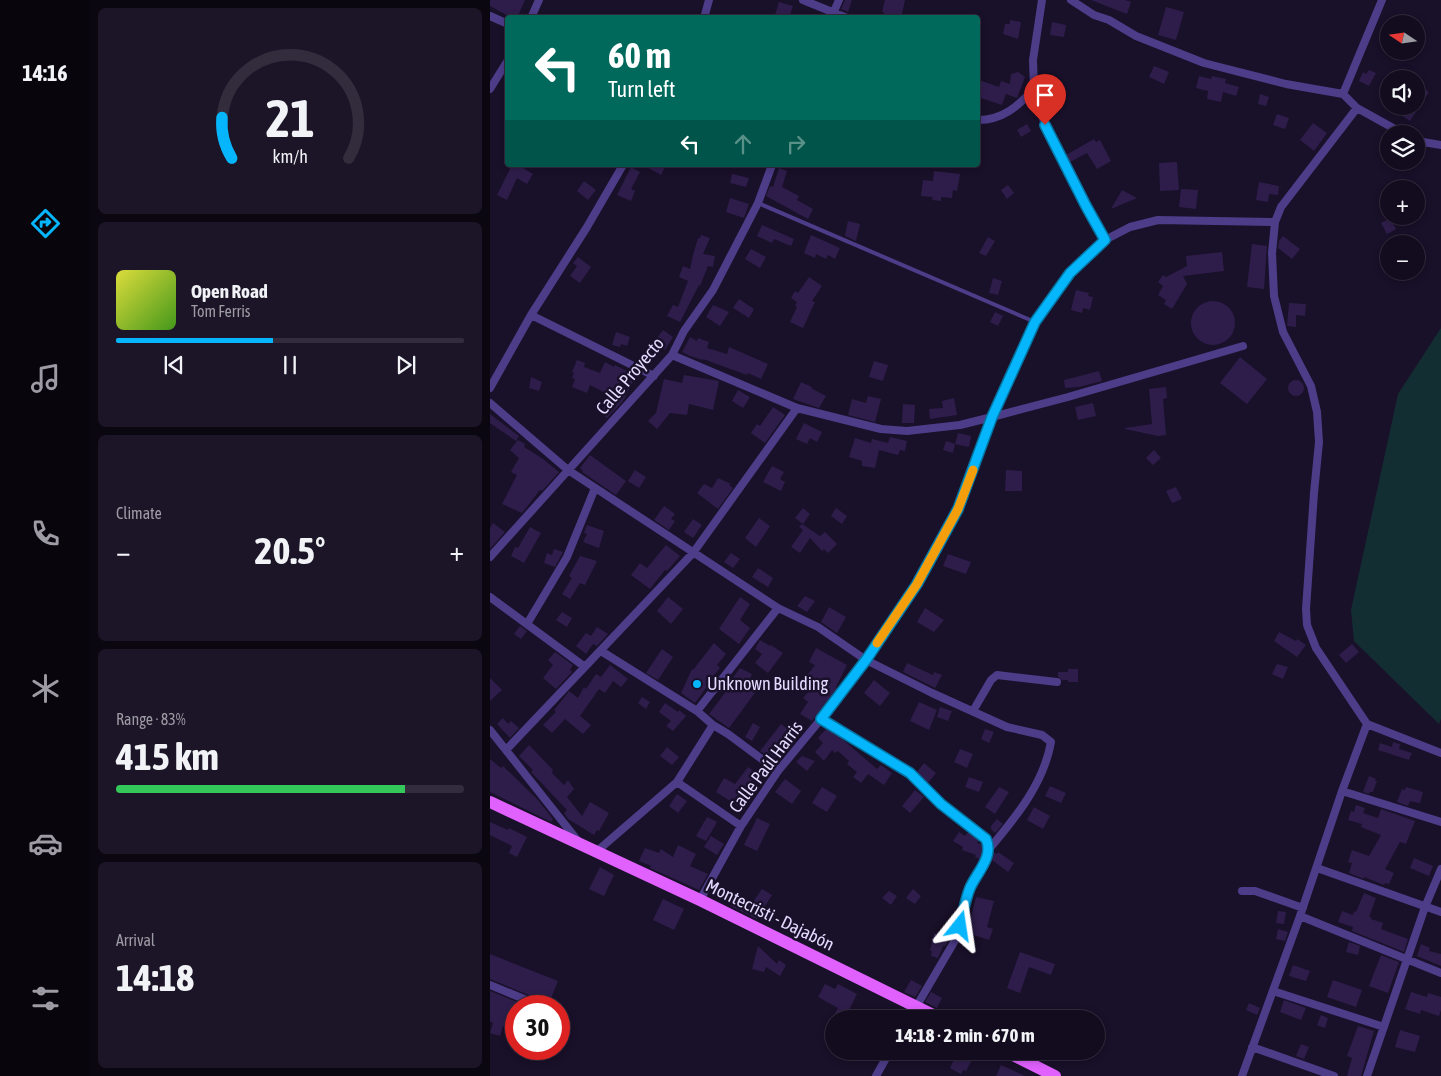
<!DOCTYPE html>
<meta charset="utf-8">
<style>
:root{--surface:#130c1f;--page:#1c1528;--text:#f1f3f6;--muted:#9d9ba4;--line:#322c3d;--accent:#06b6fd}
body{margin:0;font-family:"Asap Condensed",sans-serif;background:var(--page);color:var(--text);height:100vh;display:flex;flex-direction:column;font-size:19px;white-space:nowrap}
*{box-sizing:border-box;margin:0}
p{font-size:16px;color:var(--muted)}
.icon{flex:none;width:28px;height:28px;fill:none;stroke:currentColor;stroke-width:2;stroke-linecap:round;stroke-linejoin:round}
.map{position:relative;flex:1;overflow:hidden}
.side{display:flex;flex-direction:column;gap:8px;padding:8px;background:#0a0711;width:400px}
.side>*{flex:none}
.banner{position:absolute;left:15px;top:15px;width:475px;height:152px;border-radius:5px;box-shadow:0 2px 8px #0003,0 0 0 1px var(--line);background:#00695c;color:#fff;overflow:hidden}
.needle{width:32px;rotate:283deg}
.buttons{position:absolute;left:890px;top:15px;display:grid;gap:10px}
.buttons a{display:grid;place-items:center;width:45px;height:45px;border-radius:50%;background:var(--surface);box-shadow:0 2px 8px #0003,0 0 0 1px var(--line);font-size:25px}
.speed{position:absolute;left:15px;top:995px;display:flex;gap:10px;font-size:25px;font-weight:700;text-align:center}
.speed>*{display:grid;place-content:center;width:65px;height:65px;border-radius:50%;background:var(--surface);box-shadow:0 2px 8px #0003,0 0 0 1px var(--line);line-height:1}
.speed .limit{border:8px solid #d22;background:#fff;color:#111}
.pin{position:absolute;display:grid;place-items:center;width:42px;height:42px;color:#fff;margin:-51px -21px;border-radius:50% 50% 50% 0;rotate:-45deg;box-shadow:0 0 5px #0007}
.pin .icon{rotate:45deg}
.me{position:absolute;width:55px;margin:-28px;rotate:15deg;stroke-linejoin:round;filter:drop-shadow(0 0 4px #0008)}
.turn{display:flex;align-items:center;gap:18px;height:105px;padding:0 20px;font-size:22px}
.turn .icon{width:65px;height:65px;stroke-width:2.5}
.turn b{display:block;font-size:35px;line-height:42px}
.lanes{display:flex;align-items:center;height:48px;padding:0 20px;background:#0003;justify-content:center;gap:25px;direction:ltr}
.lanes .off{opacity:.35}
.big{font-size:38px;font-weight:700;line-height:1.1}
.side .tile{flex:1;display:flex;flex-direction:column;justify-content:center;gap:8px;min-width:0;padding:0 18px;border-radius:8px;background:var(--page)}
.side .dial{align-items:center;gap:0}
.dial svg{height:130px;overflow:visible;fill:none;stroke:var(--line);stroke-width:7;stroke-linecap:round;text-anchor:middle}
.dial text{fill:var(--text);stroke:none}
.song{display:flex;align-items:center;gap:15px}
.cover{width:60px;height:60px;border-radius:8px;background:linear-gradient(135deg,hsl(60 70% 55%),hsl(100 70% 35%))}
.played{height:5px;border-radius:2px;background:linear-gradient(90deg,var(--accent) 45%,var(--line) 45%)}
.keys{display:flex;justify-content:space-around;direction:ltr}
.heat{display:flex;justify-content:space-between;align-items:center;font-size:28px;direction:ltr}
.charge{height:8px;border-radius:4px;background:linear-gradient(90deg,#34c759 83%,var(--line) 0)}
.trip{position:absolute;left:335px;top:1010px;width:280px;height:50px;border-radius:25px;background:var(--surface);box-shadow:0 2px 8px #0003,0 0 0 1px var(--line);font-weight:700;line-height:50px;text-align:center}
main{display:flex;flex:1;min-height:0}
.menu{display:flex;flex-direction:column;width:90px;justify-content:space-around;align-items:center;background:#08050c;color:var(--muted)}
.menu .icon{width:35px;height:35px}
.menu .selected{color:var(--accent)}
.menu b{font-size:22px;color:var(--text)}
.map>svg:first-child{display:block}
</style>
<main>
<nav class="menu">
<b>14:16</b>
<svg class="icon selected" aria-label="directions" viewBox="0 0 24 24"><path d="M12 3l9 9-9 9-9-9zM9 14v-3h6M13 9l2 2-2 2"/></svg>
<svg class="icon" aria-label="music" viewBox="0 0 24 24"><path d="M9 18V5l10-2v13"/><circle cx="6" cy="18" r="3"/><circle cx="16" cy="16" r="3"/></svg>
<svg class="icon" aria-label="phone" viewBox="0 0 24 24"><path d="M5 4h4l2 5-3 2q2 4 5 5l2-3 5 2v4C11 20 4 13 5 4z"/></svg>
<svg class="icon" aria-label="climate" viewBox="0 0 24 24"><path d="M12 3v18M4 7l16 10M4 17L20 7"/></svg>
<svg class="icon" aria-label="car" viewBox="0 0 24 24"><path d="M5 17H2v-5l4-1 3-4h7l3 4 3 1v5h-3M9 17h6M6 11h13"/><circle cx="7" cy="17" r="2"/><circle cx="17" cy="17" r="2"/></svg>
<svg class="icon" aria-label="filters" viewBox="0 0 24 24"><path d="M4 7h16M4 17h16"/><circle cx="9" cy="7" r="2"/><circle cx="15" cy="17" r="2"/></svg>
</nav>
<section class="side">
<div class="tile dial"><svg viewBox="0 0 100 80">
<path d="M14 69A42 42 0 1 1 86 69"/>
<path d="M14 69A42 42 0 0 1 8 44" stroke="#06b6fd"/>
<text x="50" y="56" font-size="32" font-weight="700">21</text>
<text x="50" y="72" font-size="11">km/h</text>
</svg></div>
<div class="tile">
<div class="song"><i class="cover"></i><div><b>Open Road</b><p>Tom Ferris</p></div></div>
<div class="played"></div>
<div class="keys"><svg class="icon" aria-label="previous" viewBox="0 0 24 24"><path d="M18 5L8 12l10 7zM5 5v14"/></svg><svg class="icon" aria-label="pause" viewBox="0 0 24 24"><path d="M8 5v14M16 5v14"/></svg><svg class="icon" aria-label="next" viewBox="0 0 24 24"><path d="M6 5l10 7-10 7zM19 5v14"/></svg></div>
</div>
<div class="tile"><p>Climate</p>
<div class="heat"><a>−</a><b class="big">20.5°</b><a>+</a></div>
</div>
<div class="tile"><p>Range · 83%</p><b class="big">415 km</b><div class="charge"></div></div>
<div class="tile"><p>Arrival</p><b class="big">14:18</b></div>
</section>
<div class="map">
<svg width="951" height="1076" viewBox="0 0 951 1076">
<rect width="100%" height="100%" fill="#191029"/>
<path fill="#132e33" d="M951,328V719L949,724L864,641L861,610L908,394Z"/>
<path fill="#2e1d4a" d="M0,0H35L27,18H22L0,6Z
M355,0H362L358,12L351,9Z
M395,0H415L411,18H393L394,12H392Z
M601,0H635L641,2L637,14Z
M289,2L303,6L299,18H284Z
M676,7L694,12L686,40L668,35Z
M520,20L531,22L528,39L513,34L515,24H520Z
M562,22L576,25L574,37L560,35Z
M664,66L679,72L674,84L659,77Z
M879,70L886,73L879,86L869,81L873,72L876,74Z
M528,72L535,77L527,98L516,94L512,105L488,97V86L489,80L509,87L511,81L520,84L521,74Z
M709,76L721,79L722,76L736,79L735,83L749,87L746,96L733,92L731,102L717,99L718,91L706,88Z
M926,83L939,92L920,121L898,106H926Z
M770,94L779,97L776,106L768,104Z
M787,114L799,118L795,129L783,125Z
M823,123L837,133L824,151L810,140Z
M537,124L541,131L531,137L527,130Z
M604,139L606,142L610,140L621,161L607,169L597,153L580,162L576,155Z
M687,162L689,190L670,191L669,163Z
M22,165H28L43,174L37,184L27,178L17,200L7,195Z
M153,165H176L171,175Z
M141,167L150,172L141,189L145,191L141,201L127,195Z
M289,168L297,171L292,187L309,196L307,200L323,209L318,219L276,196L280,186L283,187Z
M444,171L470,174L467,191L463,190L462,198L451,197V201L442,200L443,197L431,196L433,180L443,181Z
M242,174L259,178L256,187L240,183Z
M94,181L106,190L98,200L87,191Z
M769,182L789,186L788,195L779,194L778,202L766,200Z
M518,185L524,193L517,199L511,190Z
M691,189L708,190L706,209L689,207Z
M632,190L647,198L621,209Z
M240,198L259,204L254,218L236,212Z
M900,218L906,229L897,234L891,223Z
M358,221L370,224L366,241L355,236Z
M272,225L304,239L301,246L284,239L282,243L267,236Z
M211,235L220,238L213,254L225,256L223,267L218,266L210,286L209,285L190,322L177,316L178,314L183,305L188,307L198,281L189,277L193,266L200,269L203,255L208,238H210Z
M321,235L350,248L345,259L338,255L336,259L326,254L325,258L314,253Z
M793,236L810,249L802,259L788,248L789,241Z
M498,237L505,241L496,256L489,253Z
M762,244L777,246L774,289L757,287Z
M261,249L276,257L270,268L255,259Z
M732,252L734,271L693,276L697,284L682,309L674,304L676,300L668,295L673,286L668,282L673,275L676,277L697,266L696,256Z
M88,257L101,267L90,283L80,276L87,266L83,263Z
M319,277L332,286L322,301L325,302L313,328L300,322L307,307L305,306L307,302L301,298L305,291L308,293Z
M503,278L512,281L508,295L499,293Z
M586,290L599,293L598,296L603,297L600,310L593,308L592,313L581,310Z
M249,299L264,309L259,318L243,308Z
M701 323a22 22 0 1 1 44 0a22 22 0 1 1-44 0Z
M799,303L816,304L815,316L806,315V327L797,326Z
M223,305L239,312L230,326L216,317Z
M505,312L513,316L508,326L500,322Z
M173,330L183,337L175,350L164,342Z
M126,332L140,337L137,346L131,344L130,347L122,345Z
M200,337L207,341L208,338L219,342L217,348L237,354L239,347L278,364L271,379L258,373L257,375L213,359V360L200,356L192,352Z
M750,357L777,379L757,404L730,383Z
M87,360L95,363L94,367L110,373L115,362L124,367L125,365L146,376L133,401L117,418L110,413L121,396L100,385L97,393L82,387L85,379L82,378L84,373L82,372Z
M384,361L398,365L393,381L379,377Z
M609,371L612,381L589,387L575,388L574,380Z
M194,375L229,381L223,410L199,404L197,415L180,413L167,429L158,421L166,413L174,379L192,383Z
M41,377L52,382L49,391L39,388Z
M798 388a8 8 0 1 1 16 0a8 8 0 1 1-16 0Z
M311,382L322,387L321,388L336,396L329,408L303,399Z
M676,387L677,398L673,399L676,435L668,436L635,429V428L662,424L659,389Z
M248,390L260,397L253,408L242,401Z
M378,396L391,399L385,422L358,415L362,399L376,403Z
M464,398L467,415L440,419L439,409L453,408L452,401Z
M603,403L606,416L588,420L585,407Z
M413,404L425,405L424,423H412Z
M283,407L295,415L275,443L261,433L267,424L270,426Z
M0,414L29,436L26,441L0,423Z
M314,423L332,432L327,442L320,438L317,444L306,439Z
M468,433L481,436L479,447L465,444Z
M400,437L417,441L415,451L410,450L408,455L389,450L385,468L372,466V461L359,457L365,438L381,443L382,439L398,443Z
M28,440L35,444L34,447L53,459L69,472L52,491L50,490L32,513L12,504L27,475L21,472L29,458L20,450Z
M456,441L465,444L463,453L453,450Z
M664,450L671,458L663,465L656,458Z
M100,455L136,481L126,495L92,472L93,471L90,468Z
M282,466L294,472L290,479L295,482L291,491L273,482Z
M145,470L156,477L149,488L138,481Z
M516,470L532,471V491H515Z
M228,478L241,484L239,485L243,488L228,509L207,493L214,484L222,488Z
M686,487L692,499L682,503L676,491Z
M174,506L185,514L181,519L185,521L179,530L164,520Z
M313,508L320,514L313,524L305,518Z
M346,508L357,516L352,524L341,516Z
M269,518L280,526L266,547L255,538Z
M203,519L212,525L203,538L194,532Z
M3,523L15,532L0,549V528Z
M312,524L330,536L335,532L347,544L338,553L334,549L332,551L320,538L310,553L301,547L313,530L309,527Z
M97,525L114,531L109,548L93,542L97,534L94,533Z
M40,527L51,533L34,563L21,556L25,547L28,548Z
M176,545L190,556L177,571L175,570L160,589L141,575L150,563L157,568Z
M64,549L73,552L65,567L54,563L57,553L62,555Z
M241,553L250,559L243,568L234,562Z
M458,554L481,562L476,574L453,566Z
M90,556L107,561L95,585L90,583L80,599L72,594L82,578L79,576Z
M268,568L283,578L278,587L262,577Z
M315,596L325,601L317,612L307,606Z
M178,597L193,609L181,624L167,611Z
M250,597L260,604L250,620L260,628L249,644L229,629Z
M339,607L356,617L347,633L331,622Z
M435,608L454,620L444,632L427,622Z
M72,612L82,618L77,627L66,620Z
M30,626L37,631L31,639L24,634Z
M107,627L118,634L107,646L103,644L96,654L86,646L96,633L101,636Z
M789,632L806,641L807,639L816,645L807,657L784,641Z
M270,640L280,646L281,645L293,653L278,673L265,663L272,654L265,649Z
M224,643L236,654L227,665L230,668L220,680L221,681L205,703L191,693L202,669L203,670Z
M862,644L869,652L856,663L849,655Z
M326,648L357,665L346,687L347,688L322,721L310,714L318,702L313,698L321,689L312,682L325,665L319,662Z
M172,649L183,657L168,680L156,673Z
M65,652L83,665L80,670L82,672L66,689L53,678L63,665L58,660Z
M417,663L443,675L444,672L452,675L445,688L413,672Z
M787,664L798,667L793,679L782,674Z
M120,665L138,679L131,687L123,681L115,693L109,689L90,716L101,725L93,734L75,719L62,733L53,725L66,712L64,710L76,695L79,691L88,698L94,687L96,689L106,674L111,677Z
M250,668L262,674L260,679L270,686L239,728L219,714L244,681L242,679Z
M578,669H588V682H578V680H572L568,677V672H578Z
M0,678L12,690L0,701Z
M384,680L400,693L390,706L374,693Z
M152,697L160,702L156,709L148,703Z
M429,702L447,710L439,730L420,721Z
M175,703L188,712L189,710L196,716L183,731L176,726L181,721L169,712Z
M450,707L462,711L458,721L447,717Z
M13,718L18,724L21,721L29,728L20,738L7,724Z
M263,723L270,727L262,741L255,737Z
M291,724L307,736L287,763L270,751Z
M336,729L351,738L387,769L391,765L402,773L394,785L378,774L371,783L363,777L367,772L357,764L359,761L348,751L345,753L342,750L334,761L325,752L333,743L328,738Z
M495,729L504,732L499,743L491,739Z
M903,742L910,744L909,749L922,753L919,760L888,750L890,743L902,747Z
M39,745L63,770L62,773L74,785L78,780L84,789L77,797L92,816L100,802L119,813L109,831L107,830L104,835L78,819L74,813L77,810L41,772L43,770L29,756Z
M177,747L189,757L182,765L170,756Z
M470,749L483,754L477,768L464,762Z
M312,756L325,761L317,771L306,762Z
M0,759L11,768L13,766L48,800L63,819L61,822L0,792Z
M434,763L446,773L438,783L427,772Z
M258,767L271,776L260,793L263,795L254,810L226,792L234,778L245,784Z
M879,776L886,779L885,781H887L883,792H880L879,794L873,792Z
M479,777L493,782L489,792L475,787Z
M295,779L311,791L302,804L285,792Z
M560,786L576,793L571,803L555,796Z
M332,787L347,796L337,812L322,803Z
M509,787L519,792L505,814L495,807Z
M916,787L933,792L930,803L920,801L918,806L907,802L912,789L915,790Z
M425,790L434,797L420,813L412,806Z
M187,794L197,801L188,813L179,806Z
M866,805L875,808L873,813L888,818L891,809L925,821L916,844L910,842L895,869L904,873L899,884L895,883L894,885L874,877V879L859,873L862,863L858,862L862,850L879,856L891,835L871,827L872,824L858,820L861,811L864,812Z
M544,807L560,816L553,829L537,820Z
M217,817L227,822L216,841L206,836Z
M267,818L280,824L267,851L254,845Z
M507,819L513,824L505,833L501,829V826Z
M0,822L18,830L19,828L37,837L27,857L19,853L22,846L0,835Z
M469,832L475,836L477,833L483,835L489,840L487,843L493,845L494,848L490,859L485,857L486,855L472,850L473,847L463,841Z
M221,836L234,844L227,855L214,847Z
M188,845L206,854L200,866L218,874L209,890L160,868L161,866L149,861L155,848L169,853L171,849L183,857Z
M508,852L524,863L518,872L502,860L504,853L507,854Z
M924,858L943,866L939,876L920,868Z
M110,867L124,875L114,896L99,889Z
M272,889L282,895L267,919L240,906L247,894L263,902Z
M423,889L431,896L425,904L416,898Z
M399,891L407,896L401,905L392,898Z
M874,893L886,898L879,917H881V919L893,923L891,929L918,939L914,952L862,931L863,927L848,922L852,911L863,915L864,911L866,912Z
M486,897L504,901L497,927L503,929L499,940L477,933Z
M173,899L194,909L184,930L163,920Z
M788,911L796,912L794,924L786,923Z
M788,929L798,932L795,941L786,939Z
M444,933L459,936L458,941L455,946H453L448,958L441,956L442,951H440Z
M859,942L870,946L868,955L856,952Z
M931,944L940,948L939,951L951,954V966L927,956Z
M268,946L287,964L289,960L296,965L290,976L276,967L274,972L262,969Z
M530,952L565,964L561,975L539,967L530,993L517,988Z
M0,954L68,981L58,1006L53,1001L0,979Z
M891,955L909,962L898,993L879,986Z
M803,965L820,971L816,981L799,976Z
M421,980L432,986L425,997L414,992Z
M843,980L872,990L866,1007L837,997Z
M335,984L345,989L348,984L367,994L355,1018L345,1013L348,1008L328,997Z
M0,991L37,1006H26V1032L13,1026L10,1036L0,1033L3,1023L0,1021Z
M441,992L452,998L447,1008L435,1002Z
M921,992L937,997L938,993L951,997V1010L949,1016L931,1010L930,1014L915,1009Z
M794,1000L816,1008L811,1020L790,1012Z
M759,1003L770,1008L767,1015L756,1010Z
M831,1015L838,1018L835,1028L827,1025Z
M868,1026L884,1031L871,1076H857L862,1058L857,1056Z
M910,1030L930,1036L925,1052L905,1047Z
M811,1044L819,1047L814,1059L806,1056Z
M468,1051H479L485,1054L476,1071L473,1070L471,1074L460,1068Z
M511,1065L535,1076H506Z"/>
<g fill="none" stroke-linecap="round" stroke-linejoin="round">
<path stroke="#4d3c88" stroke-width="4" d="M268,203L545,322"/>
<path stroke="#4d3c88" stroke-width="8" d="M313,0L357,18
M552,0L543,60L544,89L555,125L595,206L615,240
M581,0L604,15L619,20L646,36L714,63L796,84L853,94L867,108L914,134
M0,16L18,24
M342,16L349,0
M41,18L49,0
M214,18L219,0
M0,89L18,60
M853,94L892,0
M867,108L791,207L785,222L782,253L784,296L793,332L821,386L827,412L829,442L824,493L816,609L817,625L826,648L877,724L951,753
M488,120C513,120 528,106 544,89
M926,139L933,142L951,145
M41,315L164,376
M182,355L307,408L391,429L417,431L470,425L502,417L578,397L753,346
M0,388L41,315L97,227L133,165
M0,403L78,470L288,608L328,627L376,660L442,693L517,727L552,735L561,742C554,783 526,817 500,848
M0,557L182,355L194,331L223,290L268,203L282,165
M0,597L95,667
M37,624L77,557L105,488
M111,651L207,711L223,725L238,734L288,771
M207,711L288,608
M483,711L501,680L507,675L567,682
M331,719L419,773L451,803L497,839L500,848L496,859L480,889L467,937L419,1019
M0,730L88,841
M16,750L203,553L307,408
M187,782L251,826
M852,791L951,822
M106,852L187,782L223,725
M827,868L951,912
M752,891H765L813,908
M210,900L251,826L288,771L331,719L376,660L427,584L468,509L502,417L545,322L580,273L615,240L640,227L668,220L785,222
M810,916L951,973
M0,985L51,1006
M783,991L894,1027
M762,1047L844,1076
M386,1076L400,1051
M752,1076L810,916L852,791L877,724
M877,1076L935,907L951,869"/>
<path stroke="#e061fe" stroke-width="12" d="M0,802L210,900L451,1019
M515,1051L565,1076"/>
</g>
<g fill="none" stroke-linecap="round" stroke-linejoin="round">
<defs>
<path id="route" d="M470,926C473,914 475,900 480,888C487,872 504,857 496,839L451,804L420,773L331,719L376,660L427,584L468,509L502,417L545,322L580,273L615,240L596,206L555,125"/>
</defs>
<use href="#route" stroke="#0476a4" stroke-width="12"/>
<use href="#route" stroke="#06b6fd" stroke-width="9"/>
<path stroke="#f59e0b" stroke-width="9" d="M387,643L427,584L468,509L483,470"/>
</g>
<circle fill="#06b6fd" stroke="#191029" stroke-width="2" cx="207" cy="684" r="5"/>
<g text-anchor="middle" stroke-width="5" stroke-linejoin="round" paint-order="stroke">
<g font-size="18" fill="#e4d9ff" stroke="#191029">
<text transform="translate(140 376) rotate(-50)" y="6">Calle Proyecto</text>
<text transform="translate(276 767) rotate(-53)" y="6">Calle Paúl Harris</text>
<text transform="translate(280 915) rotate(26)" y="6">Montecristi - Dajabón</text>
</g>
<g font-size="18" fill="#e4d9ff" stroke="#191029" text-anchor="start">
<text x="217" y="690">Unknown Building</text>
</g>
</g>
</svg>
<div class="buttons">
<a><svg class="needle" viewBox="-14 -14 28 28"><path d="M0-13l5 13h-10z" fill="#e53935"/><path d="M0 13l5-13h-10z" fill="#9d9ba4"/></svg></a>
<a><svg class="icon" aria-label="sound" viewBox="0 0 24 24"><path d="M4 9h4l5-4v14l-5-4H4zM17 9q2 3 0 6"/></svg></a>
<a><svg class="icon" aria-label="layers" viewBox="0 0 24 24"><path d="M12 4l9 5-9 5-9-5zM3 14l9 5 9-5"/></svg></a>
<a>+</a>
<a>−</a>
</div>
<div class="speed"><div class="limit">30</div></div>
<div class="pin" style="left:555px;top:125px;background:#d93025"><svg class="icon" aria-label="arrive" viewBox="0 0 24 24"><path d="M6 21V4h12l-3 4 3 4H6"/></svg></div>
<svg class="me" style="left:470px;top:926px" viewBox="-20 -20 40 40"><path d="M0-17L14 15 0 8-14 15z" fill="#06b6fd" stroke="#fff" stroke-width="4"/></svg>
<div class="trip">14:18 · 2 min · 670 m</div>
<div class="banner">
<div class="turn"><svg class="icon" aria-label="left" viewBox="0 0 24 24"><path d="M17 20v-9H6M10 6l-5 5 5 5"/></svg><div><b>60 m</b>Turn left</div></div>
<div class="lanes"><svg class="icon" aria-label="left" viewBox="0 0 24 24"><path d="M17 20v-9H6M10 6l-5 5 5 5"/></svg><svg class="icon off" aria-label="ahead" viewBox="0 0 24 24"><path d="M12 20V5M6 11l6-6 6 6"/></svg><svg class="icon off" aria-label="right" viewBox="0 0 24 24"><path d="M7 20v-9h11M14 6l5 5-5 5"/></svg></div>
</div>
</div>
</main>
